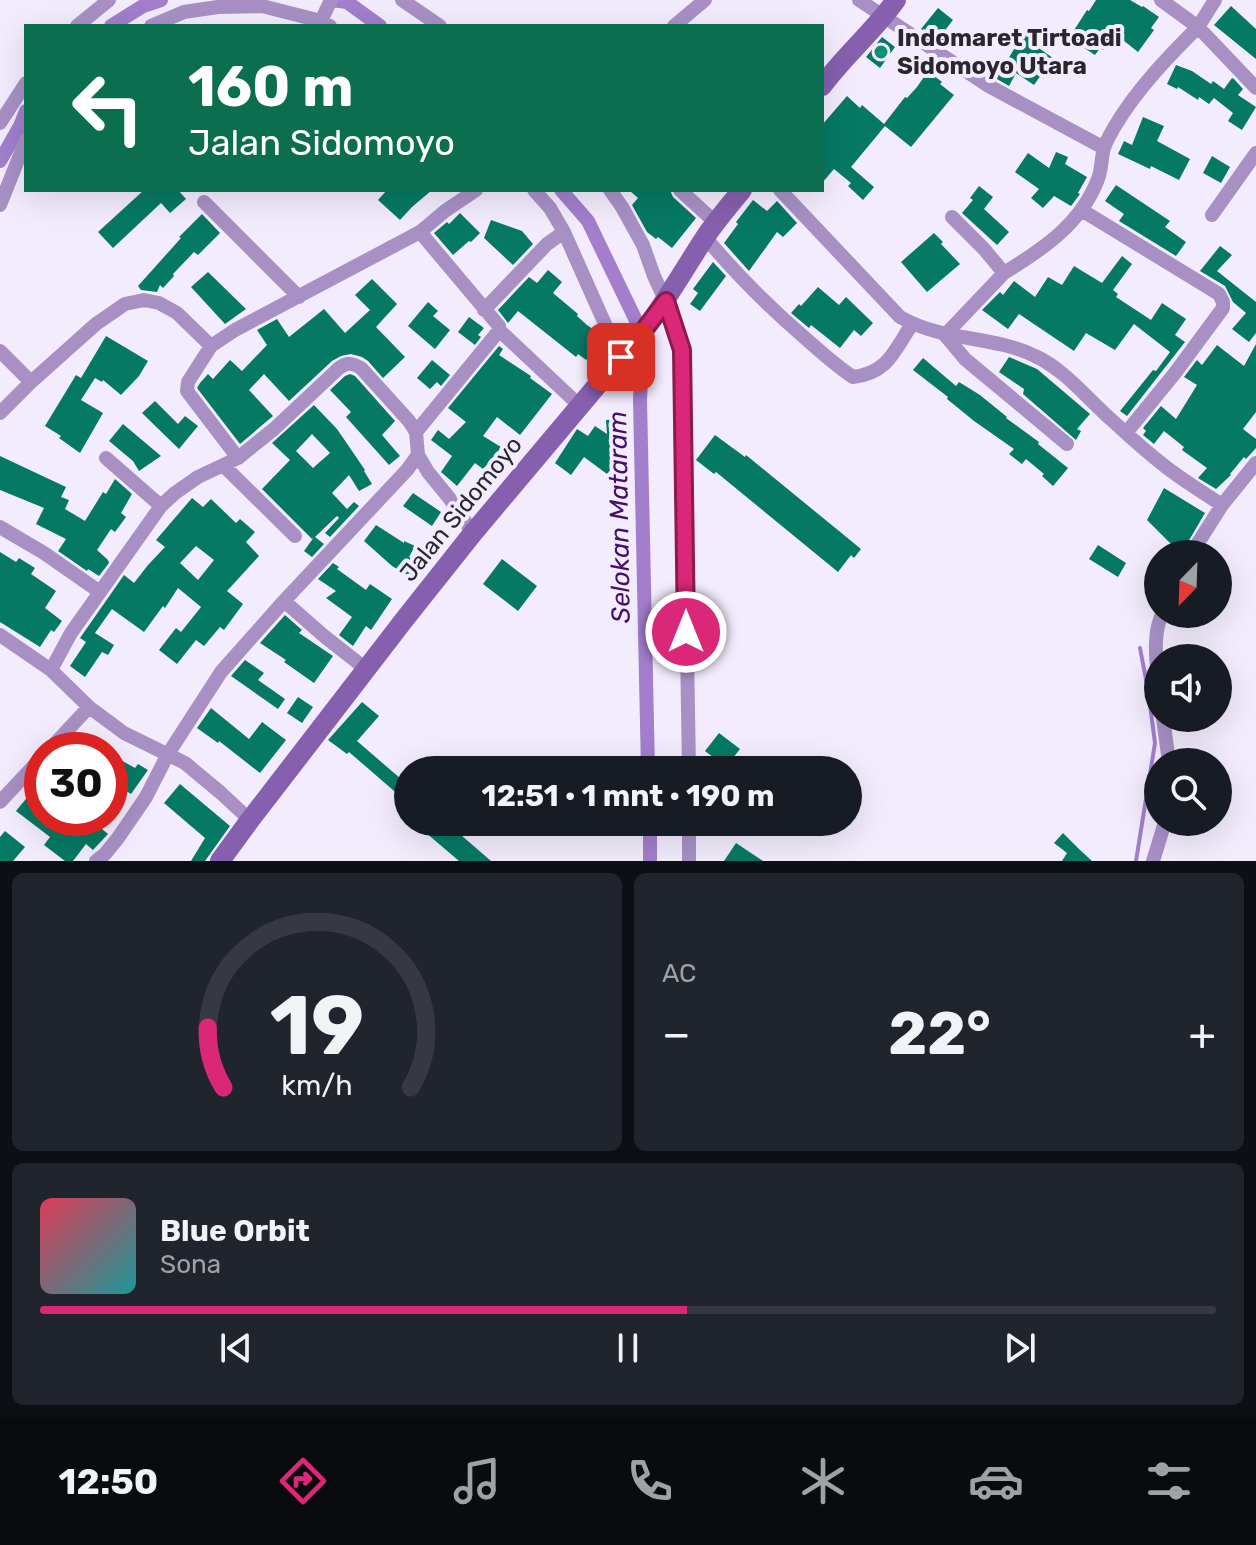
<!DOCTYPE html>
<html lang="id">
<meta charset="utf-8">
<style>
:root{--surface:#171b24;--page:#20242c;--text:#f1f3f6;--muted:#9ea1a6;--line:#363941;--accent:#db2777}
body{margin:0;font-family:Rubik,sans-serif;background:var(--page);color:var(--text);height:100vh;display:flex;flex-direction:column;font-size:30px;white-space:nowrap}
*{box-sizing:border-box;margin:0}
p{font-size:26px;color:var(--muted)}
.icon{flex:none;width:44px;height:44px;fill:none;stroke:currentColor;stroke-width:2;stroke-linecap:round;stroke-linejoin:round}
.map{position:relative;height:861px;overflow:hidden}
.panel{display:flex;flex-direction:column;gap:12px;padding:12px;background:#0d0f14;flex:1}
.panel>*{flex:none}
.guide{position:absolute;left:24px;top:24px;width:800px;height:168px;border-radius:0px;box-shadow:0 8px 32px #0002;background:#0b6e4f;color:#fff;overflow:hidden}
.needle{width:52px;rotate:203deg}
.tools{position:absolute;left:1144px;top:540px;display:grid;gap:16px}
.tools a{display:grid;place-items:center;width:88px;height:88px;border-radius:50%;background:var(--surface);box-shadow:0 8px 32px #0002;font-size:40px}
.speed{position:absolute;left:24px;top:732px;display:flex;gap:16px;font-size:40px;font-weight:700;text-align:center}
.speed>*{display:grid;place-content:center;width:104px;height:104px;border-radius:50%;background:var(--surface);box-shadow:0 8px 32px #0002;line-height:1}
.speed .limit{border:12px solid #d22;background:#fff;color:#111}
.pin{position:absolute;display:grid;place-items:center;width:68px;height:68px;color:#fff;margin:-34px;border-radius:16px;box-shadow:0 4px 12px #0006}
.me{position:absolute;width:88px;margin:-44px;rotate:0deg;stroke-linejoin:round;filter:drop-shadow(0 0 6px #0008)}
.turn{display:flex;align-items:center;gap:28px;height:168px;padding:0 32px;font-size:36px}
.turn .icon{width:104px;height:104px;stroke-width:2.5}
.turn b{display:block;font-size:56px;line-height:68px}
.big{font-size:60px;font-weight:700;line-height:1.1}
.panel .tile{flex:1;display:flex;flex-direction:column;justify-content:center;gap:12px;min-width:0;padding:0 28px;border-radius:12px;background:var(--page)}
.panel .dial{align-items:center;gap:0}
.dial svg{height:208px;overflow:visible;fill:none;stroke:var(--line);stroke-width:7;stroke-linecap:round;text-anchor:middle}
.dial text{fill:var(--text);stroke:none}
.song{display:flex;align-items:center;gap:24px}
.cover{width:96px;height:96px;border-radius:12px;background:linear-gradient(135deg,hsl(350 70% 55%),hsl(180 70% 35%))}
.played{height:8px;border-radius:4px;background:linear-gradient(90deg,var(--accent) 55%,var(--line) 55%)}
.keys{display:flex;justify-content:space-around;direction:ltr}
.heat{display:flex;justify-content:space-between;align-items:center;font-size:44px;direction:ltr}
.panel .tiles{flex:1;display:grid;gap:12px;grid-template-columns:1fr 1fr}
.tile:last-child{grid-column:span 2}
.trip{position:absolute;left:394px;top:756px;width:468px;height:80px;border-radius:40px;background:var(--surface);box-shadow:0 8px 32px #0002;font-weight:700;line-height:80px;text-align:center}
.tabs{display:flex;height:128px;justify-content:space-around;align-items:center;background:#090b0e;color:var(--muted)}
.tabs .icon{width:56px;height:56px}
.tabs .selected{color:var(--accent)}
.tabs b{font-size:36px;color:var(--text)}
.map>svg:first-child{display:block}
</style>
<div class="map">
<svg width="1256" height="861" viewBox="0 0 1256 861">
<rect width="100%" height="100%" fill="#f3ecfd"/>
<g fill="none" stroke-linecap="round" stroke-linejoin="round">
<path stroke="#a27ecc" stroke-width="4" d="M1136,861L1155,743L1148,690L1140,648"/>
<path stroke="#a27ecc" stroke-width="14" d="M332,0L347,2L380,26
M111,26L143,6L161,0
M0,161L20,126L26,111
M561,190L588,221L643,335L640,400L648,770
M650,822V861"/>
</g>
<path fill="#067964" fill-rule="evenodd" d="M1096,0H1130L1142,7L1143,6L1159,17L1151,28L1154,30L1138,52L1114,33L1103,50L1100,48L1095,55L1069,38L1087,10L1089,11Z
M1231,6L1256,29V59L1214,25Z
M938,8L953,20L946,29L958,39L951,49L921,29Z
M1027,28L1042,38L1036,46L1053,58L1034,85L1016,73L1009,86L990,75L997,63L1003,67Z
M882,37L895,47L880,68L866,57Z
M1176,65L1192,71L1211,84L1213,81L1224,89L1232,78L1234,79L1243,89L1238,95L1256,107L1242,130L1228,121L1233,113L1214,98L1209,104L1199,97L1198,100L1178,87L1177,89L1167,84Z
M928,71L942,82L940,84L954,95L911,147L885,126L851,167L874,187L863,200L848,186L851,183L834,169L822,183V125L847,96L860,108L862,105L884,124L905,97L907,98L917,87Z
M1143,117L1164,126L1157,141L1190,159L1179,180L1151,166L1150,169L1118,154L1124,141L1132,145Z
M1056,152L1068,157L1065,164L1087,177L1078,193L1080,194L1071,206L1054,196L1043,208L1031,198L1039,189L1015,172L1028,153L1049,168Z
M1212,156L1230,167L1221,183L1203,173Z
M1116,185L1170,221L1165,227L1186,242L1176,256L1119,221L1124,214L1105,201Z
M979,186L993,197L984,209L1009,232L997,245L962,213L973,200L970,198Z
M144,190H178L186,199L170,213L161,203L113,248L98,232Z
M387,190H432L412,207L400,220L378,200Z
M629,190H670L673,197L696,218L672,248L658,237L656,239L647,232L632,205L638,198Z
M753,200L767,211L777,201L797,223L783,237L777,232L749,271L724,243L738,224L736,222Z
M460,213L480,233L471,242L469,241L453,255L434,233L447,222L449,224Z
M202,214L220,233L198,255L194,252L173,274L174,276L163,288L160,285L157,292L141,290L138,286L181,238L179,237Z
M491,220L522,231L533,244L513,265L484,238Z
M934,233L943,242L941,244L960,264L927,292L901,262Z
M1220,246L1232,255L1217,271L1256,302V333L1249,342L1232,329L1246,313L1233,302L1225,286L1200,271Z
M1122,256L1132,264L1113,290L1118,294L1116,297L1151,320L1162,303L1186,319L1175,335L1185,342L1127,416L1120,411L1153,370L1156,371L1170,352L1134,324L1115,350L1086,333L1074,351L1019,314L1008,329L982,310L1000,292L1003,295L1014,281L1035,297L1048,277L1062,285L1074,266L1102,283Z
M713,262L726,276L700,311L690,304L698,293L693,289Z
M548,270L562,282L553,293L578,314L577,316L587,325L597,332L593,339L599,344L586,360L578,354L576,357L518,311L508,323L498,310L529,277L537,283Z
M208,272L246,309L225,324L191,287Z
M372,279L397,304L376,327L405,357L383,378L368,361L362,357L351,354L341,356L332,361L289,401L264,374L249,390L273,416L240,444L197,388L200,383L208,374L213,379L230,360L242,371L267,345L257,330L277,319L289,337L324,309L345,333L370,310L355,295Z
M818,287L839,305L846,297L873,323L861,336L854,330L840,348L811,325L809,328L791,313L799,304L801,306Z
M428,302L438,311L433,316L450,330L435,349L408,326Z
M469,317L484,328L478,335L481,337L475,345L458,332Z
M106,336L148,361L139,376L121,395L103,380L102,382L95,378L81,400L103,413L80,453L59,438L61,436L45,426L76,375L81,378Z
M1256,344V412L1243,429L1256,439V448L1246,459L1244,457L1230,474L1231,475L1216,489L1198,478L1207,468L1182,450L1184,447L1164,431L1154,444L1143,435L1146,431L1143,428L1161,406L1176,419L1197,385L1184,377L1197,360L1202,365L1217,345L1244,366Z
M499,346L503,349L499,355L531,376L530,378L552,394L520,435L497,417L483,436L501,447L494,457L483,469L475,463L457,486L441,472L452,456L431,440L438,430L449,439L466,422L448,408Z
M1009,357L1037,369L1090,414L1077,429L1081,431L1076,440L1023,394L1024,389L999,372Z
M923,358L956,386L959,382L980,395L1007,417L1006,418L1039,442L1038,444L1068,468L1053,486L1042,476L1044,474L1026,459L1022,464L1009,454L1014,449L974,421L947,399L948,397L913,370Z
M432,360L450,375L441,386L437,382L430,389L417,378Z
M350,374L355,376L395,421L382,435L400,456L389,465L346,417L351,412L330,390L345,376Z
M155,401L178,424L185,416L198,426L179,449L142,413Z
M314,405L337,429L365,470L364,471L372,484L359,491L349,475L332,493L347,509L354,502L359,506L330,537L325,533L339,518L337,516L315,537L324,544L312,557L304,551L314,537L312,539L262,489L290,460L272,443ZM312,434L330,453L313,468L296,451Z
M617,419L618,460L607,474L584,457L571,475L555,463L577,429L588,436L595,426L607,434L606,420Z
M123,424L161,456L139,471L133,461L109,441Z
M715,435L745,457L746,455L861,549L854,558L851,555L838,572L716,472L714,474L696,460Z
M0,456L66,487L61,497L69,500L65,509L85,521L103,492L106,494L115,479L132,494L121,513L126,517L115,532L111,529L97,550L108,560L109,563L99,576L88,569L87,571L58,551L66,539L36,524L44,508L0,490Z
M1164,488L1205,513L1181,554L1147,520Z
M413,493L441,512L432,526L403,506Z
M192,498L203,507L211,499L236,523L240,519L255,532L246,542L259,556L227,591L243,604L224,630L220,627L204,646L196,640L177,664L159,650L176,628L181,632L201,607L178,588L165,608L163,606L144,632L112,609L95,633L114,645L108,655L102,652L85,677L70,666L86,642L80,638L124,575L134,583L148,565L165,547L156,540ZM196,546L214,560L198,580L180,563Z
M376,525L404,543V541L415,546L409,557L417,562L409,576L392,566L364,541Z
M1098,545L1126,563L1118,577L1089,559Z
M0,552L16,562L19,558L35,568L31,574L56,591L45,608L62,621L54,632L51,630L40,647L0,622Z
M502,559L537,586L518,611L483,584Z
M333,563L339,567L337,569L366,590L370,584L392,599L371,630L366,626L353,646L339,635L352,617L326,598L336,591L318,579Z
M285,615L302,630L299,633L333,656L314,683L284,662L286,660L260,643Z
M245,660L264,673L258,680L285,699L278,709L231,676Z
M298,697L313,707L302,723L287,713Z
M362,702L379,716L357,741L408,785V803L349,752L347,754L328,740Z
M211,708L249,739L262,722L286,740L260,773L219,741L218,743L197,728Z
M719,733L740,749L726,767L705,751Z
M110,754L135,768L138,764L148,770L131,794L110,781Z
M180,784L230,826L205,861H191L205,838L164,803Z
M30,794L42,803V818H89L108,834L93,850L86,844L73,861H65L44,845L50,837L16,811Z
M433,822H446L491,861H459L425,832Z
M5,831L25,847L13,861H0V837Z
M1063,833L1079,849L1092,861H1062L1067,853L1054,843Z
M736,843L763,861H724Z"/>
<g fill="none" stroke-linecap="round" stroke-linejoin="round">
<path stroke="#a890c5" stroke-width="14" d="M402,0L440,26
M859,0L987,85L1104,148
M1161,0L1198,27L1215,0
M321,21L331,0
M77,26L109,0
M151,26L184,12L218,7L262,6L321,21L330,26
M674,26L705,0
M0,123L26,83
M534,190L550,208L564,232L613,342L621,357
M610,190L622,207L643,245L654,276L673,317L682,350L689,770
M680,190L716,223
M780,190L900,317C944,342 992,335 1035,356C1066,370 1089,401 1115,423C1131,438 1148,453 1166,467C1184,481 1204,493 1222,505
M204,202L299,297
M0,205L26,140
M1083,211L1219,294L1223,302V308L1175,373L1126,433
M1212,215L1256,153
M952,217L984,249L1004,273L945,335L965,359L1067,444
M705,237C736,274 769,307 805,338C821,352 836,366 853,377C888,373 894,351 912,324
M1004,273C1043,249 1081,224 1098,179C1102,169 1101,158 1104,148C1106,141 1111,133 1115,126C1137,89 1168,57 1198,27L1256,88
M484,310L547,244L564,232
M499,330L580,406
M0,351L31,382
M0,413L31,382L96,324L125,304L144,300L159,303L177,313L211,346
M416,432L493,338L499,330V326L420,232
M106,458L161,506
M238,458L187,391L188,382L211,346L235,330L420,232L445,211L476,190
M224,466L295,536
M0,527L44,553L100,592
M1191,554L1222,505L1256,463
M284,601L324,636L366,669
M0,635L51,670
M1158,679C1156,657 1153,634 1162,614
M1163,718L1169,762
M49,750L89,707
M0,802L42,757
M250,820L221,793L185,763L124,733L89,707L51,670L71,633L161,506L175,493L198,477L238,458L274,429L339,368C348,362 352,363 361,368L409,421L416,432L418,455L428,472L450,499L473,533
M96,861L105,854L118,838L146,797L168,754L221,672L284,601L407,470L418,455
M689,861V822
M1153,861L1165,822"/>
<path stroke="#8660ae" stroke-width="20" d="M822,86C845,55 874,31 896,0
M220,861L250,820L404,620L473,533L621,357C655,322 677,280 704,239C715,222 729,206 742,190"/>
</g>
<g fill="none" stroke-linecap="round" stroke-linejoin="round">
<defs>
<path id="route" d="M621,357L634,343L666,301L682,350L686,632"/>
</defs>
<use href="#route" stroke="#8e194d" stroke-width="20"/>
<use href="#route" stroke="#db2777" stroke-width="14"/>
</g>
<circle fill="#098f77" stroke="#f3ecfd" stroke-width="3" cx="881" cy="52" r="8"/>
<g text-anchor="middle" stroke-width="8" stroke-linejoin="round" paint-order="stroke">
<g font-size="24" font-weight="bold" fill="#29262d" stroke="#f3ecfd" text-anchor="start">
<text x="897" y="46">Indomaret Tirtoadi<tspan x="897" dy="28">Sidomoyo Utara</tspan></text>
</g>
<g font-size="24" fill="#29262d" stroke="#f3ecfd">
<text transform="translate(461 509) rotate(-51)" y="8">Jalan Sidomoyo</text>
</g>
<g font-size="26" font-style="italic" fill="#450e6d" stroke="#f3ecfd">
<text transform="translate(619 517) rotate(-91)" y="9">Selokan Mataram</text>
</g>
</g>
</svg>
<div class="tools">
<a><svg class="needle" viewBox="-14 -14 28 28"><path d="M0-13l5 13h-10z" fill="#e53935"/><path d="M0 13l5-13h-10z" fill="#9ea1a6"/></svg></a>
<a><svg class="icon" aria-label="sound" viewBox="0 0 24 24"><path d="M4 9h4l5-4v14l-5-4H4zM17 9q2 3 0 6"/></svg></a>
<a><svg class="icon" aria-label="search" viewBox="0 0 24 24"><circle cx="10" cy="10" r="6"/><path d="M15 15l6 6"/></svg></a>
</div>
<div class="speed"><div class="limit">30</div></div>
<div class="pin" style="left:621px;top:357px;background:#d93025"><svg class="icon" aria-label="arrive" viewBox="0 0 24 24"><path d="M6 21V4h12l-3 4 3 4H6"/></svg></div>
<svg class="me" style="left:686px;top:632px" viewBox="-20 -20 40 40"><circle r="17" fill="#db2777" stroke="#fff" stroke-width="3"/><path d="M0-11L8 9 0 5-8 9z" fill="#fff"/></svg>
<div class="trip">12:51 · 1 mnt · 190 m</div>
<div class="guide">
<div class="turn"><svg class="icon" aria-label="left" viewBox="0 0 24 24"><path d="M17 20v-9H6M10 6l-5 5 5 5"/></svg><div><b>160 m</b>Jalan Sidomoyo</div></div>
</div>
</div>
<section class="panel">
<div class="tiles">
<div class="tile dial"><svg viewBox="0 0 100 80">
<path d="M14 69A42 42 0 1 1 86 69"/>
<path d="M14 69A42 42 0 0 1 8 46" stroke="#db2777"/>
<text x="50" y="56" font-size="32" font-weight="700">19</text>
<text x="50" y="72" font-size="11">km/h</text>
</svg></div>
<div class="tile"><p>AC</p>
<div class="heat"><a>−</a><b class="big">22°</b><a>+</a></div>
</div>
<div class="tile">
<div class="song"><i class="cover"></i><div><b>Blue Orbit</b><p>Sona</p></div></div>
<div class="played"></div>
<div class="keys"><svg class="icon" aria-label="previous" viewBox="0 0 24 24"><path d="M18 5L8 12l10 7zM5 5v14"/></svg><svg class="icon" aria-label="pause" viewBox="0 0 24 24"><path d="M8 5v14M16 5v14"/></svg><svg class="icon" aria-label="next" viewBox="0 0 24 24"><path d="M6 5l10 7-10 7zM19 5v14"/></svg></div>
</div>
</div>
</section>
<nav class="tabs">
<b>12:50</b>
<svg class="icon selected" aria-label="directions" viewBox="0 0 24 24"><path d="M12 3l9 9-9 9-9-9zM9 14v-3h6M13 9l2 2-2 2"/></svg>
<svg class="icon" aria-label="music" viewBox="0 0 24 24"><path d="M9 18V5l10-2v13"/><circle cx="6" cy="18" r="3"/><circle cx="16" cy="16" r="3"/></svg>
<svg class="icon" aria-label="phone" viewBox="0 0 24 24"><path d="M5 4h4l2 5-3 2q2 4 5 5l2-3 5 2v4C11 20 4 13 5 4z"/></svg>
<svg class="icon" aria-label="climate" viewBox="0 0 24 24"><path d="M12 3v18M4 7l16 10M4 17L20 7"/></svg>
<svg class="icon" aria-label="car" viewBox="0 0 24 24"><path d="M5 17H2v-5l4-1 3-4h7l3 4 3 1v5h-3M9 17h6M6 11h13"/><circle cx="7" cy="17" r="2"/><circle cx="17" cy="17" r="2"/></svg>
<svg class="icon" aria-label="filters" viewBox="0 0 24 24"><path d="M4 7h16M4 17h16"/><circle cx="9" cy="7" r="2"/><circle cx="15" cy="17" r="2"/></svg>
</nav>
